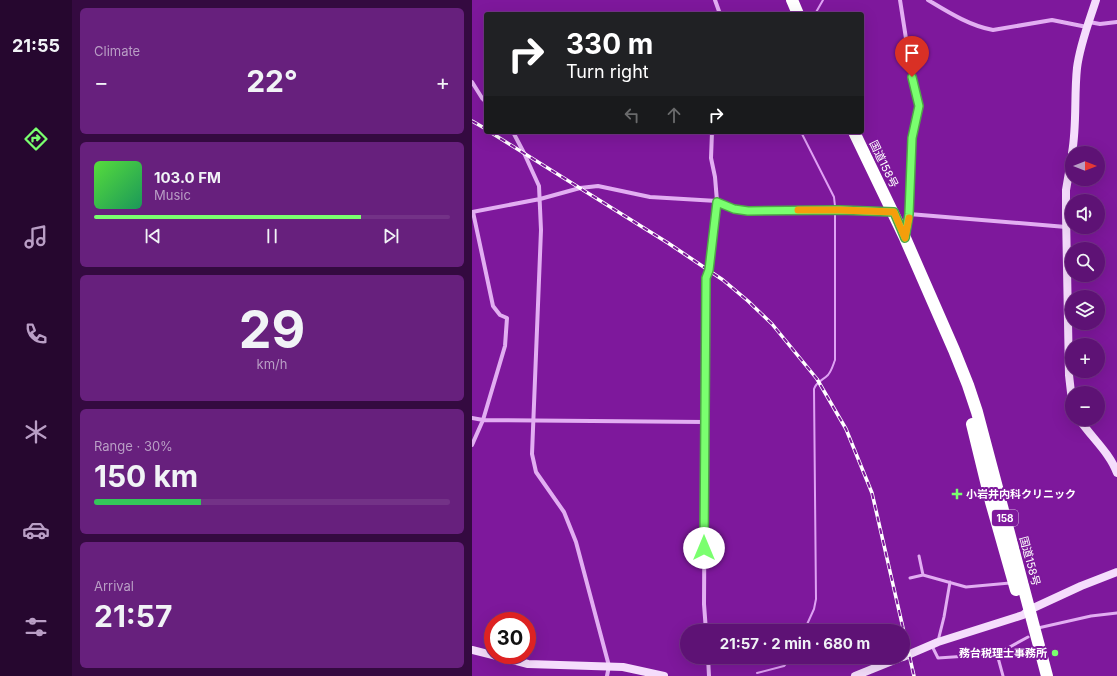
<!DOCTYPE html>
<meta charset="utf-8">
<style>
:root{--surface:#5e1275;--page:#67207d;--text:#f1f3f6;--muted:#b99ec5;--line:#733287;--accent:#7aff6f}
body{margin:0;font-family:Inter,"Noto Sans JP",sans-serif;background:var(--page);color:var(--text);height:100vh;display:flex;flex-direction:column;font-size:15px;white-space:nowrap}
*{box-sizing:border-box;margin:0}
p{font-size:13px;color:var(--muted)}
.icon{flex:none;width:22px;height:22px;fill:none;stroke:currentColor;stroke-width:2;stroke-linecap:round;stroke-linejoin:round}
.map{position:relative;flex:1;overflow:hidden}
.panel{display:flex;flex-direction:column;gap:8px;padding:8px;background:#340a40;width:400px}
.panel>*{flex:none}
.banner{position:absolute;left:12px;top:12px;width:380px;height:122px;border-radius:4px;box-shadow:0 4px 16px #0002,0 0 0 1px var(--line);background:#202124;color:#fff;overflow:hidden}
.needle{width:26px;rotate:90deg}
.fabs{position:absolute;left:593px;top:146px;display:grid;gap:8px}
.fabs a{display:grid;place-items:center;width:40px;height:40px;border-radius:50%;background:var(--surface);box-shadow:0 4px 16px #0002,0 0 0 1px var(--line);font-size:20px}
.speed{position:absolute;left:12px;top:612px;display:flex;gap:8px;font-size:20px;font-weight:700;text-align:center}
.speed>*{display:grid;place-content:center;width:52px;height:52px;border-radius:50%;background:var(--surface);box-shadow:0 4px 16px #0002,0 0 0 1px var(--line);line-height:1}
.speed .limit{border:6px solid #d22;background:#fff;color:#111}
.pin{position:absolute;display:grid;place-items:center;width:34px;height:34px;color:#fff;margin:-41px -17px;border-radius:50% 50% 50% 0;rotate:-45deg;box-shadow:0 0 4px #0007}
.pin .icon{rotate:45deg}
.me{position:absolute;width:44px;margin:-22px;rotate:0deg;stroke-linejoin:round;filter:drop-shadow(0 0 3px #0008)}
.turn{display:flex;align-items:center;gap:14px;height:84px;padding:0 16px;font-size:18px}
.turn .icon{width:52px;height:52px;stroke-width:2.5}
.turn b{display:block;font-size:28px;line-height:34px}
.lanes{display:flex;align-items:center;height:38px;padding:0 16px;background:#0003;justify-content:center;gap:20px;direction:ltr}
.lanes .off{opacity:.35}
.big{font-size:30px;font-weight:700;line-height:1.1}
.panel .card{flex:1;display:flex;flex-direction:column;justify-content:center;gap:6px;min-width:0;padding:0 14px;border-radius:6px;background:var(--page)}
.panel .dial{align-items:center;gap:0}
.dial b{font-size:52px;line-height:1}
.song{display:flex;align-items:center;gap:12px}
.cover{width:48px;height:48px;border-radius:6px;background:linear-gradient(135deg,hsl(110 70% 55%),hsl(150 70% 35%))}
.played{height:4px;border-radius:2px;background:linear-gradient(90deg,var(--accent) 75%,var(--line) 75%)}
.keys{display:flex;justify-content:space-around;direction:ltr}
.heat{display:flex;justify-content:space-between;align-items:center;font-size:22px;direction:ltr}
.charge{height:6px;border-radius:3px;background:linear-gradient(90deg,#34c759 30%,var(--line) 0)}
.trip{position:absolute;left:208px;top:624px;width:230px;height:40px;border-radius:20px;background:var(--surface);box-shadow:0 4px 16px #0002,0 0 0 1px var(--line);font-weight:700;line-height:40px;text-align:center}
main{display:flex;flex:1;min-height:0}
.tabs{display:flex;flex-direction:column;width:72px;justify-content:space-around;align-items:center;background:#26072f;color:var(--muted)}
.tabs .icon{width:28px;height:28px}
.tabs .current{color:var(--accent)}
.tabs b{font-size:18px;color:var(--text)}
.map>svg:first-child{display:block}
</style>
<main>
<nav class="tabs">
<b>21:55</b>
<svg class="icon current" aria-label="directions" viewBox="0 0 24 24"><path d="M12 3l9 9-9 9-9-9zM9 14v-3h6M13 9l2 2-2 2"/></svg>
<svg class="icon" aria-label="music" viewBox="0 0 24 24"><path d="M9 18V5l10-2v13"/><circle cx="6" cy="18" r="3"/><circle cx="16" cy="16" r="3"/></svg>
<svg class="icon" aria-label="phone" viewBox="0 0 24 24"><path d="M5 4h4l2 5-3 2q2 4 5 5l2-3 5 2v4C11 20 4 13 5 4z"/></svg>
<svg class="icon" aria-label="climate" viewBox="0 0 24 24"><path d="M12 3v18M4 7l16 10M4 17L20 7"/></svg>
<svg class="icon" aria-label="car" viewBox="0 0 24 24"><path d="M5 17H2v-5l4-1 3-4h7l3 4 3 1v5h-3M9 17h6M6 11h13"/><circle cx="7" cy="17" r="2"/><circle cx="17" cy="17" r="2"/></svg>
<svg class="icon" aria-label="filters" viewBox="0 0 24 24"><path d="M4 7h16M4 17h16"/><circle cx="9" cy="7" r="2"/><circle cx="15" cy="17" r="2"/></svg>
</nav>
<section class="panel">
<div class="card"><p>Climate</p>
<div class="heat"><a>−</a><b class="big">22°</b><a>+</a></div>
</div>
<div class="card">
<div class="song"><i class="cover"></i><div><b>103.0 FM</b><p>Music</p></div></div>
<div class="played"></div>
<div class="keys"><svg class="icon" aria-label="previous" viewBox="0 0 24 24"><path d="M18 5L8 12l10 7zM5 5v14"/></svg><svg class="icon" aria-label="pause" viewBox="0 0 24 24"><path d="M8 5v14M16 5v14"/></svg><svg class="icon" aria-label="next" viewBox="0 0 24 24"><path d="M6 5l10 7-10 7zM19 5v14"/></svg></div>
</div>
<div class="card dial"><b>29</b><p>km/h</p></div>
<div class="card"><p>Range · 30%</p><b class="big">150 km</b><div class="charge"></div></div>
<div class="card"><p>Arrival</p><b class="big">21:57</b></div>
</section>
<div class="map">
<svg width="645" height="676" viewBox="0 0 645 676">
<rect width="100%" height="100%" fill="#7e189c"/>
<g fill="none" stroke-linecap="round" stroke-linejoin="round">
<path stroke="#dfa1f4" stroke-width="2" d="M343,14L351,0
M329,132L362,197L363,206V360C361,365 360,370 356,375C351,380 344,382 342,389L344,599L342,609L332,631
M285,673L312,666L320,657"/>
<path stroke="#e2aef2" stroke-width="3" d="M447,556L451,575
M438,578L451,575L494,587L538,583
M566,628L619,616L645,613
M466,641L472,617L478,582
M460,646L466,658L525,654L556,637
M525,654L531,676"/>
<path stroke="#e2aef2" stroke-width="4" d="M243,0L248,14
M428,0L440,77L447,106L440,138L437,214L435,233
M456,0C476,12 498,26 521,30L580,20L615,27
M617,22L628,24L645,22
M0,82L10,98L14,102
M41,132L52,153L67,186L69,230L60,454L64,472L92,512L104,542L137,666L135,676
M0,212L68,199L108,188L126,186L178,197L245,201L262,209L276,211L368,210L419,212
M437,214L594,227
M0,418L11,420L233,422
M0,445L11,420L33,346L35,318L28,315L21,306L1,212
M234,631L232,604L234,278L237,270L245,201L243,177L239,158L240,132
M236,657L237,676"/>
<path stroke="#f5ddfc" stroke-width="8" d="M600,153C605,125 602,96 605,68C608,44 617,22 624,0
M600,155L594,190V214L597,375L600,401
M607,419C619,437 638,453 645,473
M0,650L56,664L151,667L192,676
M431,657L466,642L551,615L557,610L609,586L645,572
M383,676L430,657"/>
<path stroke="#fff" stroke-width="12" d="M320,0L326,14
M382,132L433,238L482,350L496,385L505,412L575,676
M500,424L519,502L544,590"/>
<defs>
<path id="rail" d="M0,121L14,129
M18,132L196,243L251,280L276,301L300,324L345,379L374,429L400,493L442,676"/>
</defs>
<use href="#rail" stroke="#fff" stroke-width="3.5"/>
<use href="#rail" stroke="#7e189c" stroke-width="2" stroke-dasharray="6" stroke-linecap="butt"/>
</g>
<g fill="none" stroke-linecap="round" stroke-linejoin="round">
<defs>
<path id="route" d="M232,548L234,278L237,270L245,202L262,209L276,211L368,210L422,212L433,238L437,214L440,138L447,106L440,77"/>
</defs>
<use href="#route" stroke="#4fa648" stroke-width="10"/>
<use href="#route" stroke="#7aff6f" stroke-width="7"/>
<path stroke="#f59e0b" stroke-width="7" d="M326,210H368L422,212L433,238L437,218"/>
</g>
<g fill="#7aff6f" stroke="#7e189c" stroke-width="1.5">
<path d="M483 488h4v4h4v4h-4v4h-4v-4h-4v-4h4z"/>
<circle cx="583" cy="653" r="4"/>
</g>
<g text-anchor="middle" stroke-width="4" stroke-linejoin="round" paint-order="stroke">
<rect fill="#7e189c" stroke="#d8bae1" stroke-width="1" x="520" y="510" width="26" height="16" rx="3"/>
<g font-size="10" font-weight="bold" fill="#fff">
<text x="533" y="522">158</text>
</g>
<g font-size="11" fill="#fff" stroke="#7e189c">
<text transform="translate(412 164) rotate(64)" y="4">国道158号</text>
<text transform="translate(558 561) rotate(75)" y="4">国道158号</text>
</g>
<g font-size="11" font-weight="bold" fill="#fff" stroke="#7e189c" text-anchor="start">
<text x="494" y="498">小岩井内科クリニック</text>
<text x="575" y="657" text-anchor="end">務台税理士事務所</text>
</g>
</g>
</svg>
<div class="fabs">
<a><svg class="needle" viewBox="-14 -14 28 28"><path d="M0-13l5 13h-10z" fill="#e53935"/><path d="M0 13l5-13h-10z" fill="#b99ec5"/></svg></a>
<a><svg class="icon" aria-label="sound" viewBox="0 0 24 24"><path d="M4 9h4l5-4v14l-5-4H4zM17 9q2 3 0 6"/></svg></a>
<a><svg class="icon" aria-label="search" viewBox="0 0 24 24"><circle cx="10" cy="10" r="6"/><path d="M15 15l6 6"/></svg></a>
<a><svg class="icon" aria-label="layers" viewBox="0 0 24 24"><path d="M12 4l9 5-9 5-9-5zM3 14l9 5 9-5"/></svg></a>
<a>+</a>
<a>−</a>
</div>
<div class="speed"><div class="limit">30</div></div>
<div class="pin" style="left:440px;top:77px;background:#d93025"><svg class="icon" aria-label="arrive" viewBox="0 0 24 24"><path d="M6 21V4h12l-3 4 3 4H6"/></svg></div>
<svg class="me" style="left:232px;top:548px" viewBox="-20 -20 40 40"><circle r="19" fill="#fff"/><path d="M0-13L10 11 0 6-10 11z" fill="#7aff6f"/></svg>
<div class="trip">21:57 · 2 min · 680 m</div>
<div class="banner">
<div class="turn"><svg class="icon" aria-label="right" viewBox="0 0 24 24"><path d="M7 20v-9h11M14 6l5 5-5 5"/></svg><div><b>330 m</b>Turn right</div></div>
<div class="lanes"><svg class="icon off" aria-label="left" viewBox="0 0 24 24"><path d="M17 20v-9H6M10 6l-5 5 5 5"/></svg><svg class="icon off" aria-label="ahead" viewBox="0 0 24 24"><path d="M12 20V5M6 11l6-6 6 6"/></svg><svg class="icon" aria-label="right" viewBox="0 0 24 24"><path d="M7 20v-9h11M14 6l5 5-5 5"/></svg></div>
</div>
</div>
</main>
